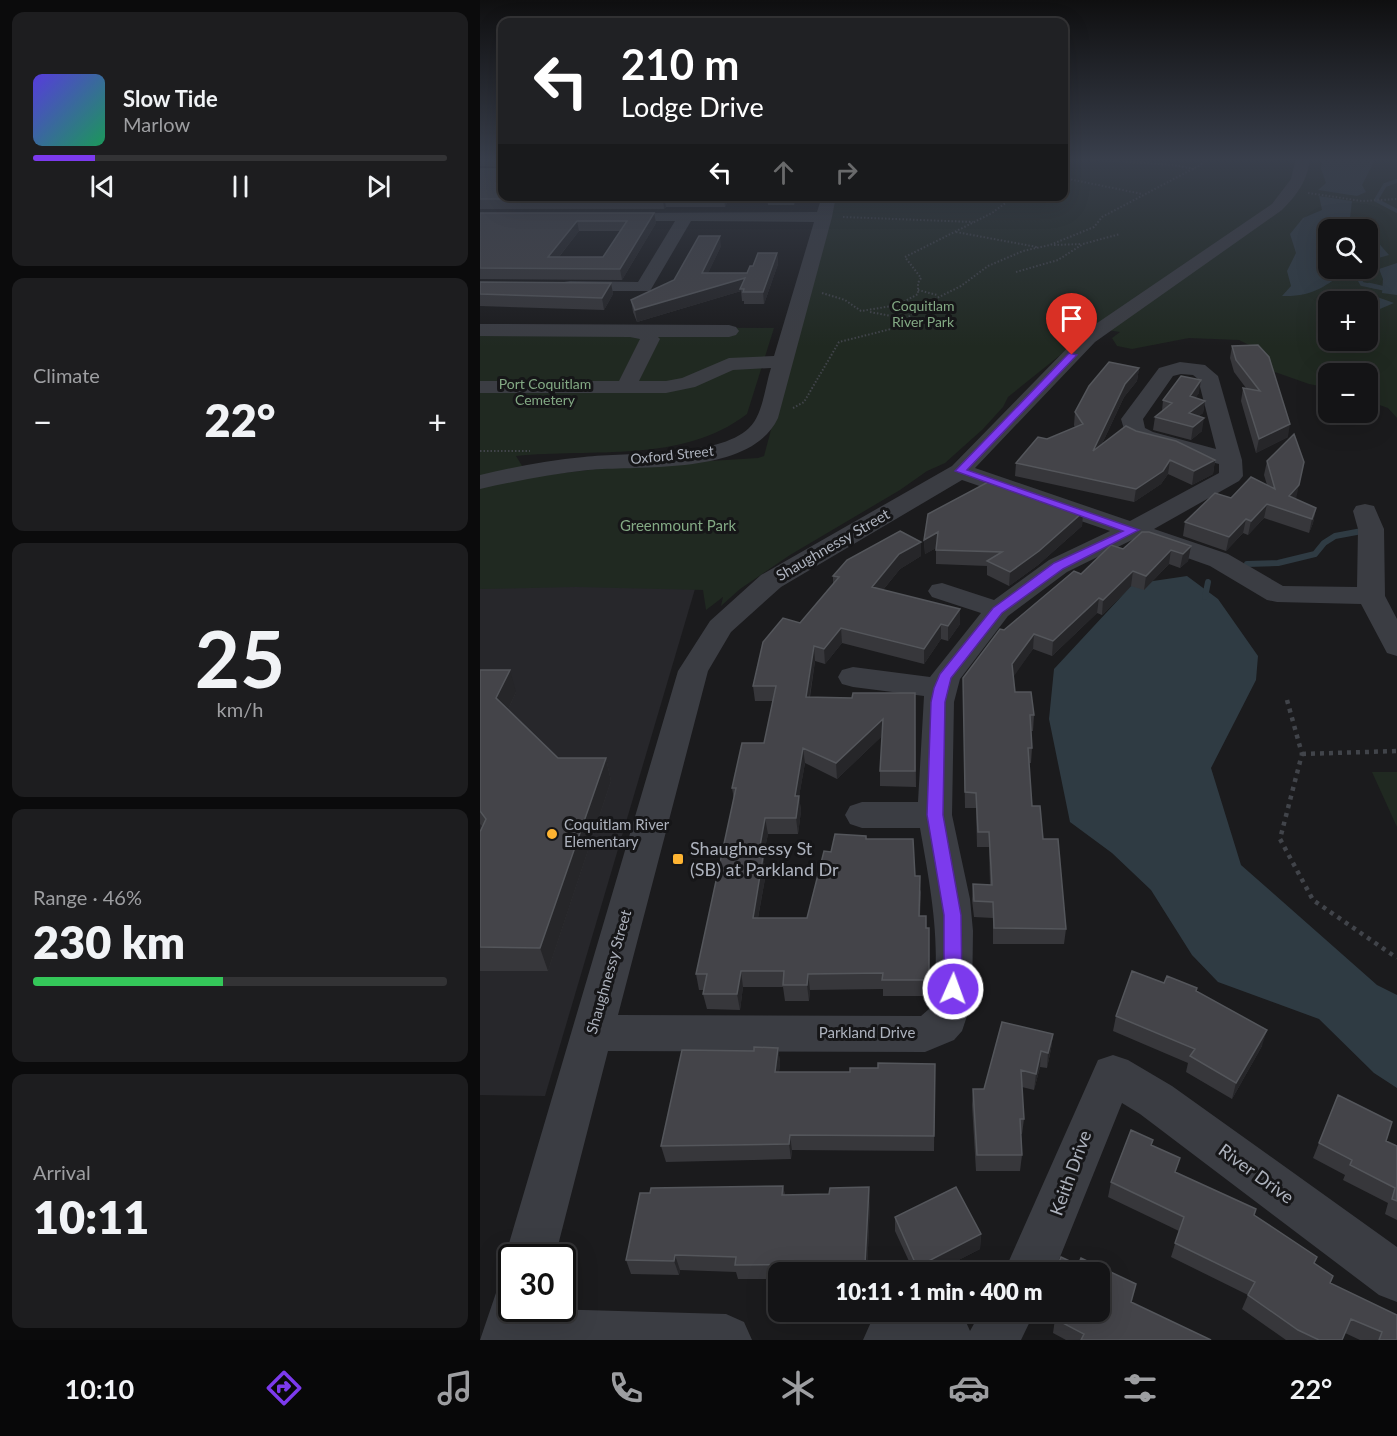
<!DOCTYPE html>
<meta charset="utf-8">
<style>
:root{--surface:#141416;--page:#1d1d1f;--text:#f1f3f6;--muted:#9d9ea1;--line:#333335;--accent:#7c3aed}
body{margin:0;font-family:Lato,sans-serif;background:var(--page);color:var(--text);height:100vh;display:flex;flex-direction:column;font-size:22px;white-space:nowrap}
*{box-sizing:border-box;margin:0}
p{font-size:20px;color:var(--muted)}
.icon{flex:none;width:33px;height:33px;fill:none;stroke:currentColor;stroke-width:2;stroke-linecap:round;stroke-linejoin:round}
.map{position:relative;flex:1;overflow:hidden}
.drawer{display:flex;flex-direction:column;gap:12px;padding:12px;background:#0b0b0c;width:480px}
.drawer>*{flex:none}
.top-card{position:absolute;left:18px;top:18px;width:570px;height:183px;border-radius:12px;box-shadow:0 6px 24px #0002,0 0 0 2px var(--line);background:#202124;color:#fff;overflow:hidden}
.fabs{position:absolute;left:838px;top:219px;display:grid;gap:12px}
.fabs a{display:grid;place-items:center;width:60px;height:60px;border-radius:12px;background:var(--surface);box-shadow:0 6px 24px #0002,0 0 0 2px var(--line);font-size:30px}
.speed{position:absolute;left:18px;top:1244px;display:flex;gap:12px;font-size:30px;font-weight:700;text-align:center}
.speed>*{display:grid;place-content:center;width:78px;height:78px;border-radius:50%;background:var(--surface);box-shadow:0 6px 24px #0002,0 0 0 2px var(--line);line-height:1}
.speed .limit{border:3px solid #111;border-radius:9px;background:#fff;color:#111}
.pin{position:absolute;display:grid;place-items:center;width:51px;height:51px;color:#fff;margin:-62px -26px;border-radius:50% 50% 50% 0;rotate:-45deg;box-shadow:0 0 6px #0007}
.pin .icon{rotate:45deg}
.me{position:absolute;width:66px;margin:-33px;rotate:2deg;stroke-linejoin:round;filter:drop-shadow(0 0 4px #0008)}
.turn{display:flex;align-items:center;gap:21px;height:126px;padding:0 24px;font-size:27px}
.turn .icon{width:78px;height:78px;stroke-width:2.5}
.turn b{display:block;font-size:42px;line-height:51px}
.lanes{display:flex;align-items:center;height:57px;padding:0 24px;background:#0003;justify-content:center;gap:30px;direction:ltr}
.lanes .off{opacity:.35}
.big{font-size:45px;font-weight:800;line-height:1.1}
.drawer .tile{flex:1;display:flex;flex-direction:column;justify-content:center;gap:9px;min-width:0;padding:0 21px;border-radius:12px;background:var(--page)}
.drawer .dial{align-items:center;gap:0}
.dial b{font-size:78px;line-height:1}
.song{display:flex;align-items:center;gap:18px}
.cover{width:72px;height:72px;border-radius:9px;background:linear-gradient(135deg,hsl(250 70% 55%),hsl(150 70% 35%))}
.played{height:6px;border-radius:3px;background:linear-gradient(90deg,var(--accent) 15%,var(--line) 15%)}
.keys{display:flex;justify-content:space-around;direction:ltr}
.heat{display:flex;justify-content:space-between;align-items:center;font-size:33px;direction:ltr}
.charge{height:9px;border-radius:4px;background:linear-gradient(90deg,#34c759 46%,var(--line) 0)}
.trip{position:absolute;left:288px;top:1262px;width:342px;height:60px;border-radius:12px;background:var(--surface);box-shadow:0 6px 24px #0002,0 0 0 2px var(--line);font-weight:800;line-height:60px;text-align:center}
.dock{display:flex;height:96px;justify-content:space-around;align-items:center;background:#080809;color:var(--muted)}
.dock .icon{width:42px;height:42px}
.dock .on{color:var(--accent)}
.dock b{font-size:27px;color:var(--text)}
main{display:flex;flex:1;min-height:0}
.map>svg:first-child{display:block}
</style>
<main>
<section class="drawer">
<div class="tile">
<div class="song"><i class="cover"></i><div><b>Slow Tide</b><p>Marlow</p></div></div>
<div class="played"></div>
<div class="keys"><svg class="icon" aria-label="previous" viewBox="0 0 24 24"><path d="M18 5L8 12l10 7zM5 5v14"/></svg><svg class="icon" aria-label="pause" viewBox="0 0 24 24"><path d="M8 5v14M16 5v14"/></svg><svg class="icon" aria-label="next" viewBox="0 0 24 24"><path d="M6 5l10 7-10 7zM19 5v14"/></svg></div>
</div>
<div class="tile"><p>Climate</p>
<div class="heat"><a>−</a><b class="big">22°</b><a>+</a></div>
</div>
<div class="tile dial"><b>25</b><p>km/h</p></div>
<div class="tile"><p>Range · 46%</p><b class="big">230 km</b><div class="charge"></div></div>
<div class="tile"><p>Arrival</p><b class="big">10:11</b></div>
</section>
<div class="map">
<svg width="917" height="1340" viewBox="0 0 917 1340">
<rect width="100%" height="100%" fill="#1b1b1d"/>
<path fill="#27272b" d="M0,571L220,572L65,1096L0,1095Z"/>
<path fill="#202921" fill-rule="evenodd" d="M584,158H917V418L908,408L888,401V374H849V388L829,384L792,371L769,345L759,340L709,338L652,349L637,346L632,338L640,332L614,328L528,397L523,407L503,429L465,463L447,471L420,490L310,555L260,589L241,606L243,597L226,610L223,590L96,587L0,589V326L294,328L267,414C202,464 113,448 36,456L49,477L134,467L278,458L284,456L353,197L584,196ZM849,230H888V268H849ZM849,302H888V340H849Z
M892,772H917V827Z"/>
<path fill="#2f3b43" d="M842,158H896L882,185L886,192L877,196L838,190L846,183L841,169Z
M839,196L872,201L870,218L886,229L849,230V268L868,269C845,287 832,297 802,296L811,286L807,271L816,253L810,234L823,218L842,210Z
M888,231L909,255L888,261Z
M917,263V295L902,293L903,279L899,269Z
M889,294L914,303L888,314V302L872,301Z
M707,576L738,599L778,656L776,680L731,768L761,865L897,985L917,995V1088L894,1073L839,1019L738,982L712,955L671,890L632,853L590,822L569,719L574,669L653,584Z"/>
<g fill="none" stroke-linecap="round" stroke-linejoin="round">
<path stroke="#2f3b43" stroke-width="4" d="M917,181L905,185L896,200L917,211
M873,268L882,284L897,287"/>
<path stroke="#2f3b43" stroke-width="4.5" d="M889,285L902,288"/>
<path stroke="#2f3b43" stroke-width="6" d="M767,564L798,563L835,554L844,543L855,536L882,531
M725,597L728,582"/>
<path stroke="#41444a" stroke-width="2" stroke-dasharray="1.5 2" stroke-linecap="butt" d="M587,158L693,165L714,169
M584,178L662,194
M828,193L882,201L917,199
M363,217L493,222
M476,232L557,247
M574,245L602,244
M536,272L578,260L603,244L640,234
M438,290L457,295
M342,293L365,300L381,311L418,305L438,294V283L441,278L425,257L512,213L535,196
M390,312L427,319
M313,408L324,402L359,342L415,328L443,305L481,286L508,266L543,251L570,245L614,227L622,217L724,163
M0,451H50"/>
<path stroke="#41444a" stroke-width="4.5" stroke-dasharray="4 5" stroke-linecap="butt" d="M807,700L822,754L800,839L833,900L917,958
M822,754L917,751"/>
<path fill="#3b3d43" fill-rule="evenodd" d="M816,158H830C828,180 817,195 802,210L615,342L495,468L650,521L739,473V464L657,442L646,436L641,419L679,368L700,362L725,365L738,376L762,460L763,476L759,481L674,529L748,554L803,586L877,587L878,529L873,511L876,506L885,504L894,506L904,529L905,596L917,619V656L907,653L881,604L797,602L787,600L730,566L654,539L587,572L528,616L480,679L474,702L472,815L490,899L493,931L492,1001L482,1031L474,1040L445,1052L128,1051L75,1257H32V1272L25,1257L198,671L230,621L281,575L472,466L601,334L792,204L811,179ZM701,374L713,375L718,379L736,449L673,432L665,428L663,419L693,376ZM482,480L630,531L569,560L514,600L462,583L452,585L448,591L452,597L501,613L450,677L373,667L362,670L358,677L362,684L373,687L444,696L438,802H382L370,806L365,815L370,824L382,828H440C449,880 465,957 449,1009L441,1016L138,1015L228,671L251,632L301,587Z
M342,196H356L352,217L298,418C271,476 162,465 108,470C72,474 36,481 0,489V475C34,467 69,460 104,457C147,452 238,458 269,428C283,415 285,386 291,368L253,370L215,387L186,393H0V381H139L160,339L150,337L0,336V324L249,325L256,327L259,331L256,335L249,337H178L180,339L159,381H186L202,378L249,358L294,356L334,222L211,221L170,291H90L84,290L81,286L84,282L90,281L158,282L195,221H135L130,219L127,216L130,213L337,212Z
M633,1055L648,1060L692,1086L917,1247V1302L899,1295L660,1114L642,1103L574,1272H524L618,1060Z
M32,1284V1308L246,1314L264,1322L272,1340H0L17,1290Z
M501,1311H555L541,1340H383L391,1322L409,1314H468L486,1322L490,1331Z"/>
</g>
<path fill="#37373b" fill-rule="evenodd" d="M0,158H22V196H250L245,207H186L184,209H0V169H20L22,167L0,166Z
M287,196H318L314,205H288Z
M0,213H174L176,223L142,280L0,279ZM99,231H140L123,257H79Z
M241,246L228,273H267L273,266L297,253L298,264L284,304H264V301H262L261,291L157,322L153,312L151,300L194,280Z
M0,282L131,283L133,294L124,310L0,306Z
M778,345L808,437L776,453L761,401L763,388H766L754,372L750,358L752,346Z
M659,368L657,381L644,397L621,446L656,431L735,460L733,474L712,485L688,474L681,484L654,502L535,476L536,463L595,428L594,425L595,412Z
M719,393L715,398L725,401L723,413L719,416L722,431L711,440L673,430L675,417L682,411L683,400Z
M787,461L816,499L836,508L833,523L829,533L784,518L768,535L763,533L746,551L703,536L705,522L751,498L787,485L784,475Z
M516,485L603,512L602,526L558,565L529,586L507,575V566L456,564V548L445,554L444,540Z
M711,546L708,561L700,568L689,564L664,590L651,586L622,615L617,613L572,656L553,649L533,676L535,692L554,715L553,731H551L552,748L551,763H549L552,806L563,839L586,929L584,944H513V918L494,917L492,900L493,884L510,885L509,847H497L496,808H485L483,678L524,630L601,574L643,549Z
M441,556L420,569L403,590L480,624L468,641L461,639L444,664L362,643L345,664L335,661L330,697L372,698L435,693L436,787L400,786V771L402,736L357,779L325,763L319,796L321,811L318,834H288L283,857L286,873L278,918H327L351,852L386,836L387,839L435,876L441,892L440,916L446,928H449V996H403V989L330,990L329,1001H305L303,987H263L260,1010L227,1009L223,994L224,990H219L216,974L254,800L252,788L284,743L293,701H275L273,686L320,623L353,584V576Z
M0,670L36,692L28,710L78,758H126L131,781L68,971H0V832L2,826L0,824Z
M684,983L717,991L782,1046L752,1099L706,1072L708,1063L633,1031L636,1016Z
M573,1034L571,1049L567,1068L560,1067L554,1090L542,1087L544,1119L542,1134H541L542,1155L540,1171H496L492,1105L493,1089H504Z
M298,1048L300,1063L299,1072H370L398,1068L455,1064L454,1151L312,1150L311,1159L186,1162L181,1146L274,1051Z
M858,1095L906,1141L917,1146V1220L905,1214L908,1203L863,1180L865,1175L833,1158Z
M671,1145L696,1173L774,1215L834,1263L850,1283L917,1340H880L865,1333L862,1340H806L762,1309L768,1295L691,1257L699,1231L628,1197L631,1182Z
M303,1186L305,1195L390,1202L387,1272H298V1279H258L256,1272L200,1270L199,1275L151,1274L146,1260L170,1193Z
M415,1217L501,1234L500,1249L455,1272H434L415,1231Z
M652,1303L731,1340H586L573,1333L575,1319Z"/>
<path fill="#262629" d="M250,196L245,207L244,197Z
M314,196H318L314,205Z
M184,197L186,207L184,209L183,199Z
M174,213L176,223L142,280L140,269Z
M97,221L99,231L70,268L68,257Z
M240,236L241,246L223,284L222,273Z
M297,253L298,264L284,304L283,292Z
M265,278L261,291L157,322L155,310Z
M131,283L133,294L124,310L122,298Z
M659,368L657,381L644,397L612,465L613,451L645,384Z
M721,380L719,393L708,409L710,396Z
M725,401L723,413L707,426L709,413Z
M724,418L722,431L711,440L713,427Z
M810,424L808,437L776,453L779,439Z
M690,460L688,474L681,484L654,502L656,489Z
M735,460L733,474L712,485L714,471Z
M821,476L816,499L809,496Z
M787,504L784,518L768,535L771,521Z
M836,508L833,523L829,533L832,519Z
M603,512L602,526L558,565L529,586L530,572Z
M766,519L763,533L746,551L749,537Z
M458,532V547L445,554L444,540Z
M441,542V556L420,569L393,602L392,587L419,554Z
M711,546L708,561L700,568L703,554Z
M691,550L689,564L664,590L666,576Z
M653,571L651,586L622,615L623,600Z
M619,598L617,613L572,656L573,641Z
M480,609V624L468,641V626Z
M461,624V639L444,664V649Z
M361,628L362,643L345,664L344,649Z
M554,634L553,649L532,679V664Z
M334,646L335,661L327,712L326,697Z
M30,670L36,692L23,721L16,698Z
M403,719L404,734L357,779L356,763Z
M323,748L325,763L319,797L321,811L318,834L316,818L315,796Z
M126,758L131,781L68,971L60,948Z
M285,818L288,834L283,857L286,873L275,934L273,918L278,857Z
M261,971L263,987L260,1010L257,994Z
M328,974L330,990L329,1001L327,985Z
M787,1030L782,1046L752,1099L756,1083Z
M573,1034L571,1049L567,1068L568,1053Z
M298,1048L300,1063L297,1088L295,1072Z
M561,1051L560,1067L554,1090L556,1074Z
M310,1135L312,1150L311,1159L309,1144Z
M389,1187L390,1202L387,1272H386L385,1264Z
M501,1234L500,1249L455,1272H437V1267Z
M195,1255L200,1270L199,1275L194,1261Z"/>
<path fill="#444449" stroke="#54565b" stroke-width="1.5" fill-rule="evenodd" d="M22,158V196H244L184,197L183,199H0V169H20L22,167Z
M0,213H174L140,269L0,268ZM97,221H147L123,257H68Z
M219,236H240L222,273H267L270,266H273L278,253H297L283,292H263L264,289H260L265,278L155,310L151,300L194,280Z
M0,282L131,283L122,298L0,294Z
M778,345L789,357L810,424L779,439L763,388L780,391L756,360L752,346Z
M629,362L659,368L645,384L613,451L646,426L656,431L696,441L735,460L714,471L690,460L683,471L656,489L536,463L558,437L567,439L603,424L595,412L609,386Z
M701,376L721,380L710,396L725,401L709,413L724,418L713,427L675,417L692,403L683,400Z
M814,434L824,462L819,485L809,496L836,508L832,519L787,504L771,521L766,519L749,537L705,522L735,493L751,498L771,477L795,489L787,461Z
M508,482L516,485L518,483L603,512L559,551L530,572L507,561L522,552L456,550L458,532L444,540L448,514Z
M420,531L441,542L419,554L392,587L480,609L468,626L461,624L444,649L361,628L344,649L334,646L326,697L372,698L373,693H435V771H400L403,719L356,763L323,748L315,796H319L316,818H285L278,857H283L273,918H327L344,851L351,852L355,834L386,836V839H433L435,876H440L439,916H446V928H449V980H402L403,973L328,974L327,985H303L304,971H261L257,994H223L227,974H216L256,788H252L262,743H284L296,686H273L283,642L303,618L320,623L359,577L353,576L367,560Z
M662,532H669L711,546L703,554L691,550L666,576L653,571L623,600L619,598L573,641L554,634L532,664L535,692H551L554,715H550L552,748H548L552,806H560L563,839H578L586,929L514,928L513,902L494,901L493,884L512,885L509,832H498L496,793L485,792L483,678L520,629L524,630L594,571L601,574L631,545L643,549Z
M0,670H30L16,698L78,758H126L60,948L0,947V832L6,819L0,811Z
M652,971L684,983L687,976L717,988L716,991L787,1030L756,1083L710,1056L715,1049L636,1016Z
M522,1022L573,1034L568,1053L561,1051L556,1074L541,1070L544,1119H540L542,1155H497L493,1089H504Z
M274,1047L298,1048L295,1072H370V1068H398V1063L455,1064L454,1136L310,1135L309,1144L181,1146L202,1050L274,1051Z
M858,1095L912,1122L906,1141L917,1146V1201L912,1199L915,1188L870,1165L872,1160L839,1143Z
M651,1130L673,1140L671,1145L700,1158L695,1172L776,1209L774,1215L837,1257L834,1263L853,1276L850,1283L917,1315V1340H899L902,1332L871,1319L862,1340H839L818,1330L768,1295L775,1282L695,1243L704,1217L631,1182Z
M303,1186L302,1195L349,1194L350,1188L389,1187L385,1264L255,1265L256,1257L195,1255L194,1261L146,1260L160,1193H170L171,1188Z
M476,1187L501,1234L437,1267L415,1217Z
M581,1257L598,1265L601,1258L656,1284L651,1302L731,1340H601L604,1334L575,1319L578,1311H620V1272H575Z"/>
<linearGradient id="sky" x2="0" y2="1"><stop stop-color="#0f0f10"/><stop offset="0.46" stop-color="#393f4c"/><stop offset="1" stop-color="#393f4c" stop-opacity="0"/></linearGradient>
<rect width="917" height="346" fill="url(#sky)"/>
<path fill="#7c3aed" stroke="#51269a" stroke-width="1.5" d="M589,353L597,355L487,470L659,530L583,569L522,613L471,678L465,702L463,815L481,915L482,989L480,995L473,997L467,995L464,989V915L447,815L451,702L454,688L460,674L513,608L574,563L643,531L475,471Z"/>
<g fill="#feb432" stroke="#161618" stroke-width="2">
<circle cx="72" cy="834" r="6"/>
<rect x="192" y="853" width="12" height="12" rx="3"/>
</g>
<g text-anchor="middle" stroke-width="6" stroke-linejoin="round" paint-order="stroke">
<g font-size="14" fill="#83a984" stroke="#161618">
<text x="443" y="311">Coquitlam<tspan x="443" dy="16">River Park</tspan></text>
<text x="65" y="389">Port Coquitlam<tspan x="65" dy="16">Cemetery</tspan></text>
</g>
<g font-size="14" fill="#adb2bd" stroke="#161618">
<text transform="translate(192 455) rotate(-6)" y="5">Oxford Street</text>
</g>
<g font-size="15" fill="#83a984" stroke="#161618">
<text x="198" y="531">Greenmount Park</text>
</g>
<g font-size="15" fill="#adb2bd" stroke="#161618">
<text transform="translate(353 545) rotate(-30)" y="5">Shaughnessy Street</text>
<text transform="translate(129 972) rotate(-74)" y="5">Shaughnessy Street</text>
<text x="387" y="1038">Parkland Drive</text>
</g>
<g font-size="15" fill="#adb2bd" stroke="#161618" text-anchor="start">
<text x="84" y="830">Coquitlam River<tspan x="84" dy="17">Elementary</tspan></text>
</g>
<g font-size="18" fill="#adb2bd" stroke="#161618" text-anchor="start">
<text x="210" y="855">Shaughnessy St<tspan x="210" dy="21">(SB) at Parkland Dr</tspan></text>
</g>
<g font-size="18" fill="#adb2bd" stroke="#161618">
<text transform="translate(591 1173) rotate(-70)" y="6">Keith Drive</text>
<text transform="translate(776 1174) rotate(36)" y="6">River Drive</text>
</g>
</g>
</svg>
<div class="fabs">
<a><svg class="icon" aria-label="search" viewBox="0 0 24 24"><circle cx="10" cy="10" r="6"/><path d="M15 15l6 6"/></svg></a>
<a>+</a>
<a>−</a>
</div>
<div class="speed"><div class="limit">30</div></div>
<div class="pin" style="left:592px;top:355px;background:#d93025"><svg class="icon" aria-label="arrive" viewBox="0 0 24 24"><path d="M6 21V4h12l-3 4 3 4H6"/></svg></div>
<svg class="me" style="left:473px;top:989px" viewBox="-20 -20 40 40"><circle r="17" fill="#7c3aed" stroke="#fff" stroke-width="3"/><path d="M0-11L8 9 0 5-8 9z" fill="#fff"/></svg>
<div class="trip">10:11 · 1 min · 400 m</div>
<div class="top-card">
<div class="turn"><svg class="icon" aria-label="left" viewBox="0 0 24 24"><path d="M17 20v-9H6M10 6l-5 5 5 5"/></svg><div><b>210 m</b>Lodge Drive</div></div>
<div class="lanes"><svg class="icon" aria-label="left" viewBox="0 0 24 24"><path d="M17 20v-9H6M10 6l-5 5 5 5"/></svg><svg class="icon off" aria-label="ahead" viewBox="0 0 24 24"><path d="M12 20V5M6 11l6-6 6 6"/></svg><svg class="icon off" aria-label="right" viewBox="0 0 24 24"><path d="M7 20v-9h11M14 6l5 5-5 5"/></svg></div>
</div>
</div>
</main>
<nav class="dock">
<b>10:10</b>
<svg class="icon on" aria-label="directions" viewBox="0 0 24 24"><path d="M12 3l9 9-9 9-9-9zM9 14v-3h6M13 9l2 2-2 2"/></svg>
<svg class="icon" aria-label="music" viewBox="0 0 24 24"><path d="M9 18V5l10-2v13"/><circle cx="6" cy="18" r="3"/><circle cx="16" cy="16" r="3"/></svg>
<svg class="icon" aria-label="phone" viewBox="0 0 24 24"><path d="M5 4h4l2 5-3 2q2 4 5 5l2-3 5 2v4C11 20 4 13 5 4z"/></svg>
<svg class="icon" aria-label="climate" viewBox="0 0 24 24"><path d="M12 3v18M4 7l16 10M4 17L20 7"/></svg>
<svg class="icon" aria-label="car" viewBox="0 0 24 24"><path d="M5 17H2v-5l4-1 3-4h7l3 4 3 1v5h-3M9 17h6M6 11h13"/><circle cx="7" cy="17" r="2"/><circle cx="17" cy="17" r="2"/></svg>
<svg class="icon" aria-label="filters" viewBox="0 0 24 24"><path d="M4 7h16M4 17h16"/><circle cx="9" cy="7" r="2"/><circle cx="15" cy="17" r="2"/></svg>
<b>22°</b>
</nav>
